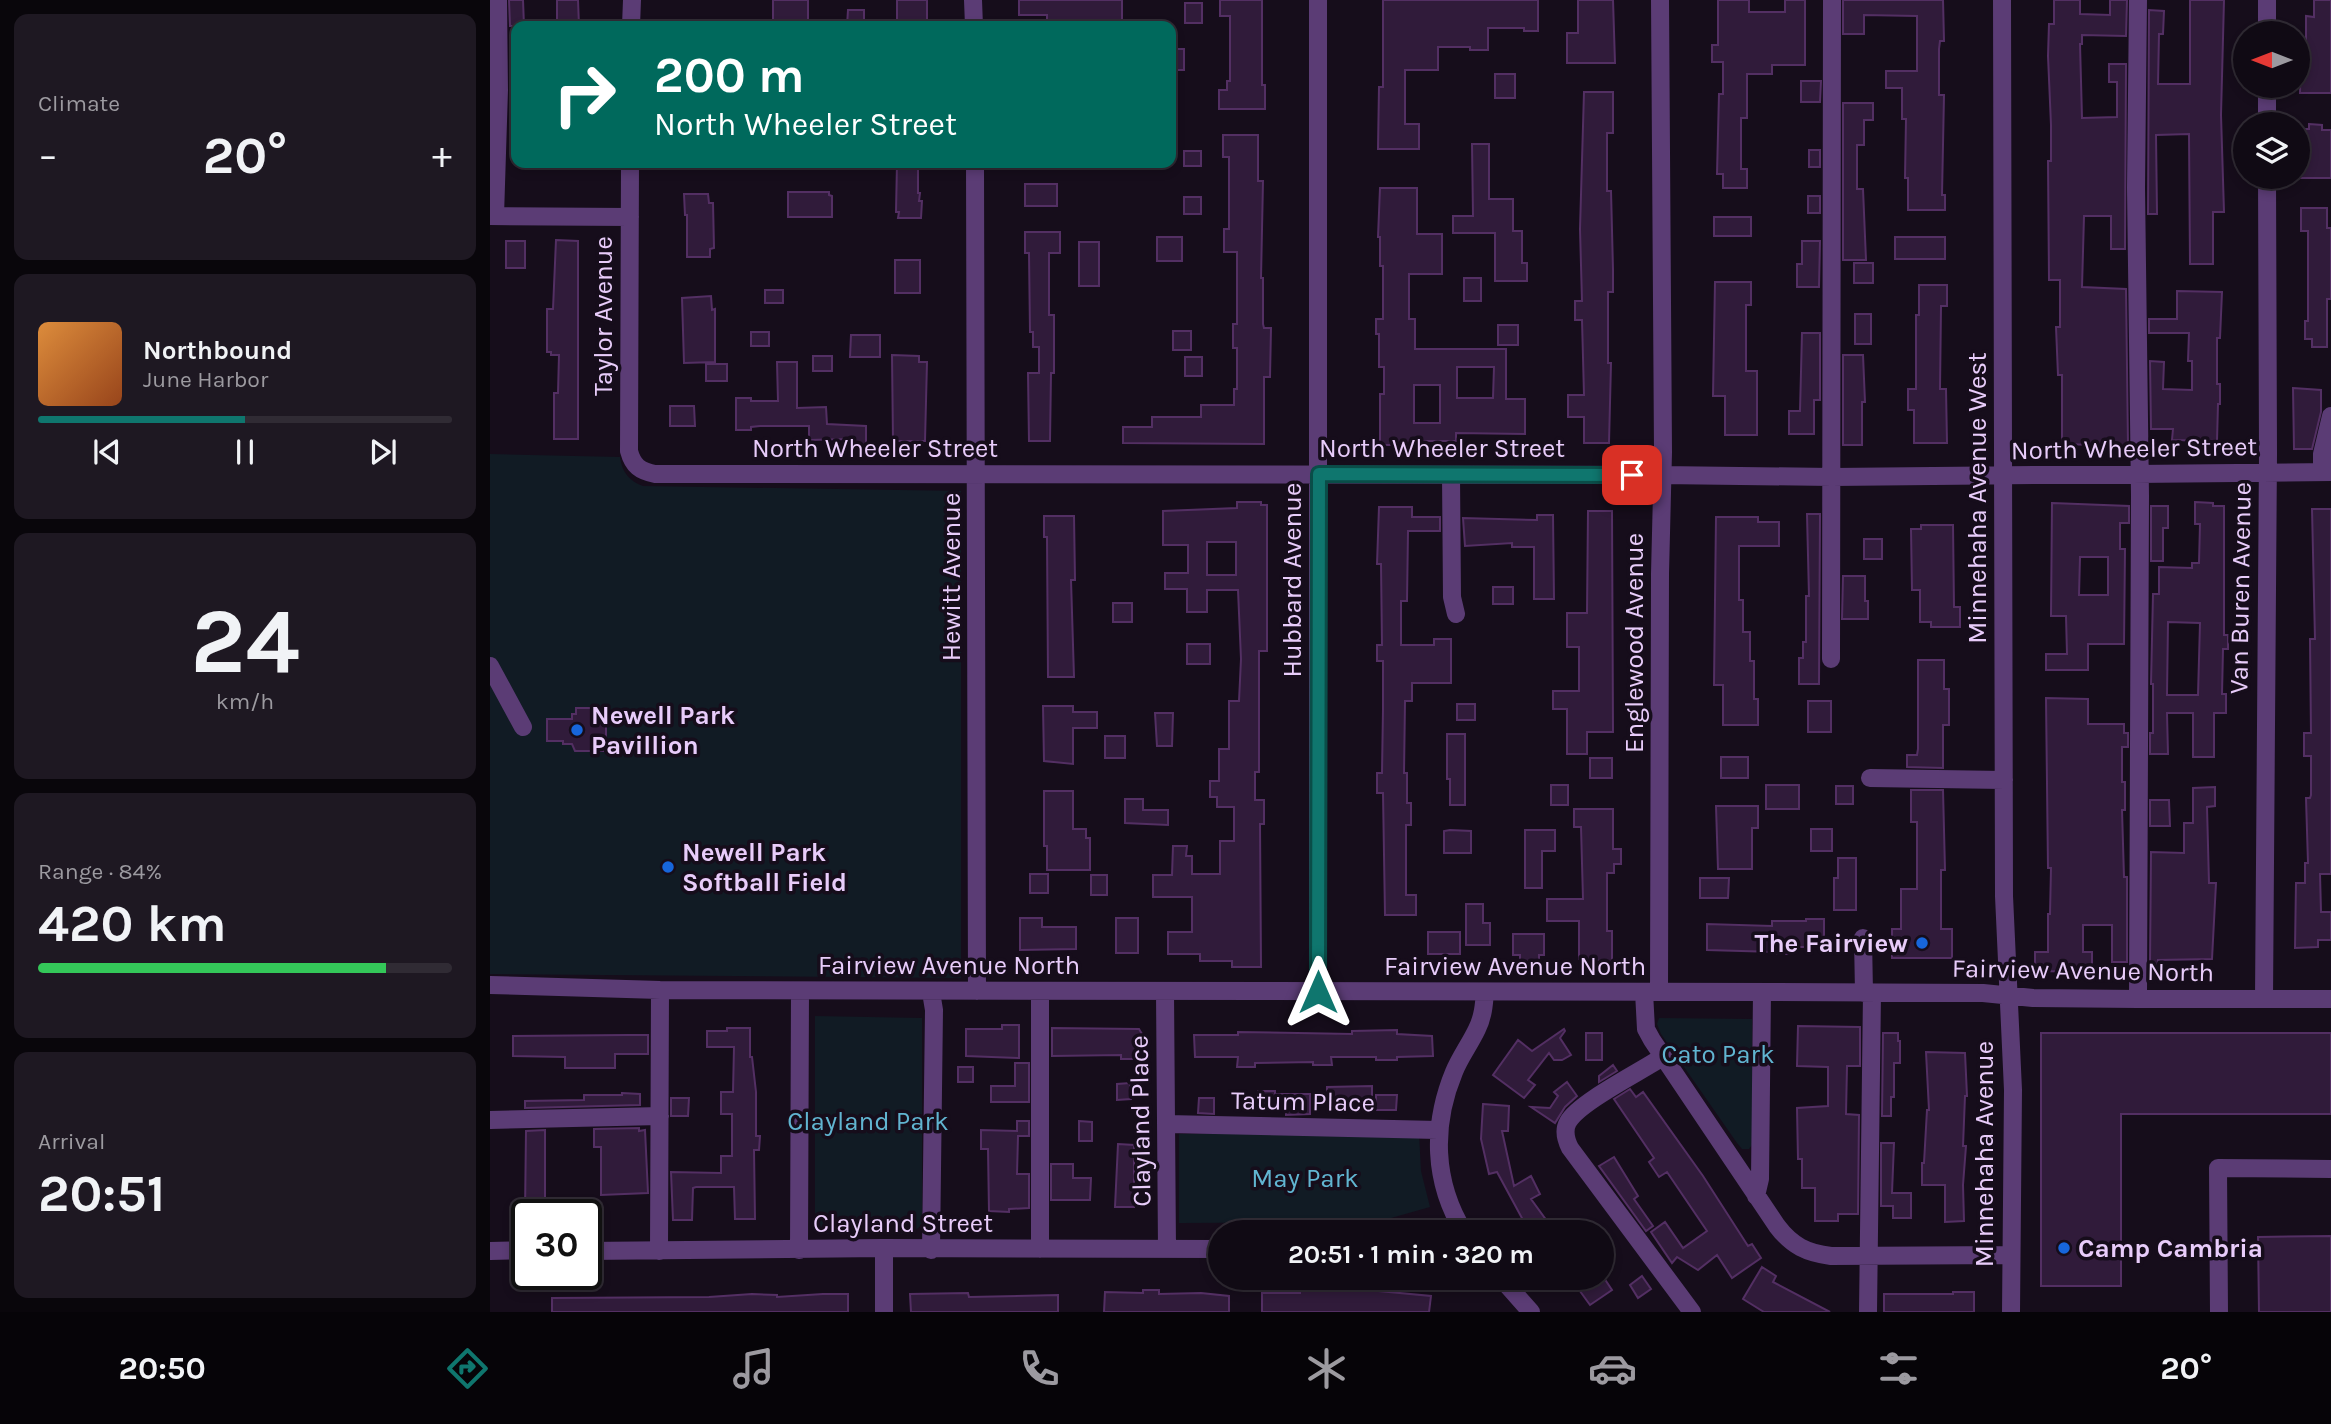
<!DOCTYPE html>
<meta charset="utf-8">
<style>
:root{--surface:#100a14;--page:#1e1822;--text:#f1f3f6;--muted:#9c9aa0;--line:#302b34;--accent:#0f766e}
body{margin:0;font-family:Karla,sans-serif;background:var(--page);color:var(--text);height:100vh;display:flex;flex-direction:column;font-size:26px;white-space:nowrap}
*{box-sizing:border-box;margin:0}
p{font-size:23px;color:var(--muted)}
.icon{flex:none;width:38px;height:38px;fill:none;stroke:currentColor;stroke-width:2;stroke-linecap:round;stroke-linejoin:round}
.map{position:relative;flex:1;overflow:hidden}
.details{display:flex;flex-direction:column;gap:14px;padding:14px;background:#09060b;width:490px}
.details>*{flex:none}
.top-card{position:absolute;left:21px;top:21px;width:665px;height:147px;border-radius:14px;box-shadow:0 4px 10px #0003,0 0 0 2px var(--line);background:#00695c;color:#fff;overflow:hidden}
.needle{width:46px;rotate:270deg}
.fabs{position:absolute;left:1743px;top:21px;display:grid;gap:14px}
.fabs a{display:grid;place-items:center;width:77px;height:77px;border-radius:50%;background:var(--surface);box-shadow:0 4px 10px #0003,0 0 0 2px var(--line);font-size:35px}
.speed{position:absolute;left:21px;top:1199px;display:flex;gap:14px;font-size:35px;font-weight:700;text-align:center}
.speed>*{display:grid;place-content:center;width:91px;height:91px;border-radius:50%;background:var(--surface);box-shadow:0 4px 10px #0003,0 0 0 2px var(--line);line-height:1}
.speed .limit{border:4px solid #111;border-radius:10px;background:#fff;color:#111}
.pin{position:absolute;display:grid;place-items:center;width:60px;height:60px;color:#fff;margin:-30px;border-radius:14px;box-shadow:0 4px 10px #0006}
.me{position:absolute;width:77px;margin:-38px;rotate:0deg;stroke-linejoin:round;filter:drop-shadow(0 0 5px #0008)}
.turn{display:flex;align-items:center;gap:24px;height:147px;padding:0 28px;font-size:32px}
.turn .icon{width:91px;height:91px;stroke-width:2.5}
.turn b{display:block;font-size:49px;line-height:60px}
.big{font-size:52px;font-weight:700;line-height:1.1}
.details .tile{flex:1;display:flex;flex-direction:column;justify-content:center;gap:10px;min-width:0;padding:0 24px;border-radius:14px;background:var(--page)}
.details .dial{align-items:center;gap:0}
.dial b{font-size:91px;line-height:1}
.song{display:flex;align-items:center;gap:21px}
.cover{width:84px;height:84px;border-radius:10px;background:linear-gradient(135deg,hsl(30 70% 55%),hsl(20 70% 35%))}
.played{height:7px;border-radius:4px;background:linear-gradient(90deg,var(--accent) 50%,var(--line) 50%)}
.keys{display:flex;justify-content:space-around;direction:ltr}
.heat{display:flex;justify-content:space-between;align-items:center;font-size:38px;direction:ltr}
.charge{height:10px;border-radius:5px;background:linear-gradient(90deg,#34c759 84%,var(--line) 0)}
.trip{position:absolute;left:718px;top:1220px;width:406px;height:70px;border-radius:35px;background:var(--surface);box-shadow:0 4px 10px #0003,0 0 0 2px var(--line);font-weight:700;line-height:70px;text-align:center}
.menu{display:flex;height:112px;justify-content:space-around;align-items:center;background:#060408;color:var(--muted)}
.menu .icon{width:49px;height:49px}
.menu .on{color:var(--accent)}
.menu b{font-size:32px;color:var(--text)}
main{display:flex;flex:1;min-height:0}
.map>svg:first-child{display:block}
</style>
<main>
<section class="details">
<div class="tile"><p>Climate</p>
<div class="heat"><a>−</a><b class="big">20°</b><a>+</a></div>
</div>
<div class="tile">
<div class="song"><i class="cover"></i><div><b>Northbound</b><p>June Harbor</p></div></div>
<div class="played"></div>
<div class="keys"><svg class="icon" aria-label="previous" viewBox="0 0 24 24"><path d="M18 5L8 12l10 7zM5 5v14"/></svg><svg class="icon" aria-label="pause" viewBox="0 0 24 24"><path d="M8 5v14M16 5v14"/></svg><svg class="icon" aria-label="next" viewBox="0 0 24 24"><path d="M6 5l10 7-10 7zM19 5v14"/></svg></div>
</div>
<div class="tile dial"><b>24</b><p>km/h</p></div>
<div class="tile"><p>Range · 84%</p><b class="big">420 km</b><div class="charge"></div></div>
<div class="tile"><p>Arrival</p><b class="big">20:51</b></div>
</section>
<div class="map">
<svg width="1841" height="1312" viewBox="0 0 1841 1312">
<rect width="100%" height="100%" fill="#160d1b"/>
<path fill="#111b24" d="M0,454L130,457C132,472 139,481 153,486L471,491V978L0,974Z
M325,1016L432,1018V1225L420,1234H335L328,1232L325,1225Z
M1169,1018L1262,1019V1145L1259,1149H1252L1247,1143L1171,1034L1167,1024Z
M929,1133L931,1171L940,1207L887,1222L689,1223V1134Z"/>
<path fill="#301b3a" stroke="#532f63" stroke-width="2" fill-rule="evenodd" d="M19,0H33L34,26H20Z
M67,0H88L89,26H67Z
M283,0H318V25L283,26Z
M407,0H437V26H407Z
M529,0H632V26H611V22H557V15H529Z
M730,0H772V85H775V109H729V90H737V81H740V16H730Z
M893,0H1048V31H1034V28H998V50H980V47H948V70H915V124H929V149H888L889,87H893Z
M1088,0H1123L1125,63H1077V33H1088Z
M1228,0H1259V12H1295V0H1315V65H1282V74H1257V118H1251V169H1257V188H1233V174H1227L1229,94H1233V62H1222V45H1228Z
M1353,0H1453L1454,41H1450L1449,49V95H1454L1452,195H1455V210H1418V178H1415L1416,119H1412V88H1396V71H1427V16L1374,15V34H1353Z
M1564,0H1590V14L1620,15V0H1637L1636,36L1592,35V44H1590L1592,118L1627,117V82H1619V64H1636L1635,249H1621V216H1594L1592,287L1636,289L1638,446L1572,444V375H1568L1566,327H1570V280H1559L1558,161H1561V125L1558,56L1559,24H1564Z
M1700,0H1734L1731,115L1734,212H1723V264H1700L1699,134L1666,135L1667,214H1658L1659,10L1674,11L1673,34H1669L1668,84H1700Z
M1824,0H1841V93H1810L1811,51H1816V16L1824,17Z
M695,3H712V23H695Z
M358,10H374V26H357Z
M681,49H694V70H681Z
M1005,74H1025V98H1005Z
M1311,81H1331L1330,102H1311Z
M1094,92H1123V133H1117V191H1121L1123,270V292H1118V363H1121L1119,443H1094V417H1078V395H1094L1092,320H1085V301H1092L1090,229Z
M20,93H26V110H20Z
M1353,103H1383V120H1374V145H1367V189H1373L1376,260H1353Z
M1819,124L1832,125V130H1841V178H1808V129H1819Z
M733,135H768V181H773L771,278H773V324L774,328H781L780,377H774V444L633,443V427H662V417H711V405H744V389H747V348H743V324H747V252H734V229H739V157H733Z
M982,144H999V199H1023V231H1032V263H1037V281H1005V233H963V216H983Z
M1319,150H1330V167H1319Z
M694,151H711V166H694Z
M407,163H428V193H430L429,201H432L431,218H408L409,212H406Z
M535,184H567V206H535Z
M890,188H927V234H952V274H919V319H925V349H1016V399H1035V434L966,433V441H924V445H890V394H894V367H889V334H886V319H893V266H890V237H888ZM967,367H1004L1003,398H967ZM924,385H950V423H924Z
M298,192H339V195L342,196V217H298Z
M194,194H218L219,203H223L224,248L220,249V257H197V215H195Z
M1318,196H1330V213H1318Z
M694,197H711V214H694Z
M1811,208H1837V228H1841V299H1837V347H1822V339H1815V321H1818V231H1811Z
M1224,217H1261V236H1224Z
M535,232H570V253H559V315H564V373H561L560,441H539L538,373H549V347H543V332H540L539,253H535Z
M667,237H692V261H667Z
M1405,237H1455V259H1405Z
M66,240L88,241V439H64V393H68L69,355H61V352H57V309H63Z
M16,241H35V268H16Z
M1312,241H1330L1329,287H1307V264H1312Z
M589,242H609V286H589Z
M405,260H430V293H405Z
M1364,263H1383V283H1364Z
M974,278H991V301H974Z
M1225,282H1261V305H1256V371H1267V435H1235V396H1223Z
M1429,285H1457V306H1451L1450,389H1456L1457,443H1424V410H1418V389H1426V315H1429Z
M275,290H293V303H275Z
M1687,291L1732,292L1730,338H1727V384H1730V404H1728L1727,441L1682,440L1683,429H1661L1660,361L1674,362L1673,389L1702,390V361H1698L1699,333H1659V319H1687Z
M221,296L222,310L225,309V362L194,363L192,298Z
M1365,314H1381V344H1365Z
M1008,325H1028V345H1008Z
M683,331H701V350H683Z
M261,332H279V346H261Z
M1312,333H1330V400H1324V434H1299V411H1310Z
M361,335H390V357H360Z
M402,355L429,356V362H437L435,441H403Z
M1353,355H1373L1375,402H1372V445H1353Z
M323,356H342V371H323Z
M695,357H712V376H695Z
M287,362H307V408L336,407L337,424L376,426V446L358,445V439L319,440V426H270L261,427V430H246V398H261V401H288Z
M216,364H237V381H216Z
M1803,388L1831,390V412L1822,449H1804Z
M180,406H204L205,426H180Z
M747,502H771V505H777V651H769V772H765V800H774V824H770L771,967H742V961H710V954H678V932H702V897H663V875H682L683,846H697L696,856H702V874H730V841H744V807H727V797H720V781H729V749H739V701H749L751,659L748,590H717V612H697V589H675V573H698V545H673V511L747,508ZM717,542H746V575H717Z
M1705,502L1723,503V506H1734V635H1738V649H1733L1732,694H1736V713H1724V757H1703V713H1677L1678,754H1660V733H1663V684H1661L1663,594H1669V567L1702,568V563H1709L1710,524H1705ZM1678,622L1710,623L1708,695H1677Z
M1562,503L1639,506V523H1630V549H1635L1634,644H1598V670H1556V654H1577L1576,616H1561ZM1590,557H1618V595H1589Z
M1661,506H1678V528H1673V561H1661Z
M889,507H922V517H950V531H918L917,601H911V645H944V639H961V683H922V701H915L914,773H917V803H921V825H916V895H926V915H895L893,793H887V773H892L893,709V661H887V645H892L891,564H887Z
M1822,509H1841V874H1830L1831,912H1841V940H1828V947L1805,948L1806,883H1815V863H1818L1816,798H1820L1821,795V756H1814V733H1821L1820,639H1825Z
M1098,511H1122L1123,732H1097V754H1077V709H1063V691H1089V647H1077V613H1097Z
M1317,514H1330L1329,684H1309V658H1313V642H1316V596H1319Z
M1047,515H1063L1064,599H1044V547H1022V543L975,546L973,518L1047,520Z
M554,516H584L585,580H581L584,677H558L557,537H554Z
M1226,517H1268V522H1289V546H1249V600H1253V632H1260V661H1264V699H1268V725H1233V685H1224Z
M1431,525H1463L1464,607H1470V627H1441V622H1430V590H1422L1421,529H1431Z
M1374,539H1392V559H1374Z
M1353,576H1375V601H1378V619H1352Z
M1003,587H1023V604H1003Z
M623,603H642V622H623Z
M697,644H720V664H697Z
M1428,660H1454V689H1459V725H1453V768L1417,767V755H1427L1428,749Z
M1556,698L1598,699V724H1634V733H1638V747H1632V782H1635V810H1632L1634,877H1637V962H1622V925H1593V952H1602V972L1545,971V952H1558V914H1560L1561,868H1558Z
M1318,701H1341V732H1318Z
M967,704H985V720H967Z
M553,706H583V712H607V728H583V764L554,761Z
M86,708H113V722H116V739H113V751H85L82,744H73V741H57V719H82V714H86Z
M665,713H683L682,746H667Z
M957,734H975V805H960V779H957Z
M615,736H635V758H615Z
M1231,757H1258V778H1231Z
M1100,758H1122V778H1100Z
M1061,785H1078V805H1061Z
M1276,785H1309V809H1276Z
M1346,786H1363V804H1346Z
M1725,787V806L1717,807L1719,883H1726L1722,959L1668,960V965H1660L1661,852L1694,853V823H1703V788Z
M1421,790H1453L1455,870H1451V929H1462V958H1402V929H1411V889H1427V822H1421Z
M554,791H583V829H596V838H600V870H557V846H554Z
M635,799H653V810H678V825L635,823Z
M1660,800H1679L1680,826H1660Z
M1226,806H1268V828H1262V869H1228Z
M1084,809H1123V849H1131V864H1124V873H1117V931H1122V962L1089,959V921H1057V899H1093L1091,827H1084Z
M1321,829H1342V851H1321Z
M960,830L981,831V853H954V831Z
M1035,830H1065V851H1052V888H1035Z
M1348,858H1366V910H1344V878H1348Z
M540,874H558V893H540Z
M601,875H617V895H601Z
M1210,878H1239L1238,898H1210Z
M976,904H993V923H1000V945H976Z
M530,918H552V927H586V949L530,950Z
M626,918H648V953H626Z
M1316,919H1334V947H1303L1299,948V954H1286V952L1217,950V924L1282,926V921H1316Z
M938,932H970V954H938Z
M1023,934H1054V955H1049V961H1030V955H1023Z
M512,1025H529V1058L476,1056V1029H512Z
M1308,1026L1370,1027V1066H1357L1356,1114L1369,1115L1368,1214H1348V1221H1325V1188H1312V1159H1308L1307,1108L1338,1106V1067L1307,1066Z
M237,1028H260V1057H262L266,1092V1136H270L269,1150H264L265,1219H245L244,1187H206L203,1188L202,1220H183L181,1172L231,1173V1156H242V1114H231V1092H243L244,1047H217V1031H237Z
M562,1028L649,1029L652,1034L650,1059H631V1055L562,1056Z
M1074,1029L1075,1031L1070,1038L1081,1055L1072,1060H1064L1059,1053L1038,1080L1045,1085L1034,1098L1003,1075L1028,1040L1042,1051Z
M907,1030V1034L942,1036L943,1056L907,1057V1060H886V1057H841L842,1065H823V1062L765,1063V1067H747L748,1057H705L704,1035H748V1032L862,1034V1031Z
M1096,1033H1112V1060H1096Z
M1393,1033H1408V1041H1410V1063H1404V1097H1401V1116H1392Z
M1551,1033H1841V1114H1631V1286H1551Z
M137,1035H158V1054H125V1068H75V1057L23,1056V1036Z
M1436,1052L1475,1053L1477,1096H1475L1473,1146H1476L1473,1185L1474,1221L1455,1222V1185H1432V1163H1434L1437,1110H1439Z
M525,1063H539V1102H501V1086H525Z
M1123,1065L1127,1071L1109,1082V1076Z
M468,1067H483V1082H468Z
M1077,1082L1087,1096L1075,1107L1065,1123L1041,1107L1060,1108L1068,1096L1064,1092Z
M640,1083L641,1099L627,1100V1084Z
M882,1086V1107H863L862,1104H837V1087Z
M1140,1089L1146,1097L1153,1092L1213,1176L1258,1246L1262,1244L1271,1258L1242,1278L1227,1255L1208,1270L1187,1257L1182,1263L1161,1232L1175,1222L1193,1248L1217,1231L1177,1172L1169,1177L1159,1162L1164,1158L1124,1099Z
M768,1091H785V1094H820V1114L796,1115V1108L767,1107Z
M132,1093L150,1094V1105L35,1108V1101L94,1100V1095H132Z
M886,1095H907L906,1110H886Z
M181,1098H199L198,1116H181Z
M709,1098H724V1114L708,1113Z
M993,1104L1019,1106L1018,1131H1012L1024,1186L1041,1176L1050,1194L1041,1199L1065,1232H1018L1033,1220L1007,1172L999,1174L991,1139Z
M527,1121H539V1136H528L527,1174H539V1208L519,1209V1212L499,1211L498,1149H491V1130L527,1131Z
M589,1121L602,1122V1141H589Z
M149,1128V1131L155,1130L158,1193L111,1195V1147H104V1129Z
M55,1130V1212L35,1213L36,1131Z
M1391,1143H1404L1402,1193H1421V1218H1403V1206H1391Z
M628,1144L644,1145V1207H625Z
M1124,1157L1148,1196L1144,1199L1163,1226L1156,1231L1109,1166Z
M561,1164H583V1178H601L600,1200H561Z
M1841,1236V1312H1769L1768,1237Z
M1272,1267L1286,1276L1283,1282L1340,1312H1274L1253,1299Z
M1152,1276L1161,1289L1148,1298L1140,1285Z
M1101,1278H1114L1122,1290L1100,1305L1087,1287Z
M889,1285V1291L941,1296L939,1312H772V1293H810V1286Z
M653,1290H669V1294L711,1293L739,1296V1312H614L615,1292L653,1293Z
M1463,1292H1484V1312H1394V1294H1463Z
M478,1293L479,1297L568,1295V1312H421L420,1294Z
M333,1294H358V1312H62V1298L219,1297L262,1294L287,1295V1297Z"/>
<g fill="none" stroke-linecap="round" stroke-linejoin="round">
<path stroke="#5b3c75" stroke-width="18" d="M483,0L484,26
M828,0V992
M1512,0L1514,896L1523,1090L1521,1312
M1648,0L1646,188L1650,495L1648,999
M1777,0V33
M141,26L142,0
M1777,86V124
M140,163L139,451C143,466 150,471 165,474L1171,475L1342,477L1841,472
M485,163L487,991
M0,216L140,217
M5,216L9,90L8,0
M1832,472V454L1841,416
M961,475L962,597L966,614
M1341,659L1342,0
M0,666L33,727
M1380,778L1514,780
M1373,938L1374,993
M0,985L170,990L1285,992L1493,993L1543,998L1648,999H1841
M550,991V1249
M675,992L677,1249
M1154,992L1156,1029L1162,1040L1287,1226C1302,1246 1317,1253 1341,1256L1521,1255
M1169,992L1170,574L1173,452L1170,0
M1774,999L1778,454L1777,177
M1174,1056C1152,1071 1089,1102 1078,1122C1073,1131 1076,1140 1080,1148L1202,1312
M0,1120L170,1116
M677,1124L948,1130
M1266,1196L1270,1179L1272,992
M946,1232L968,1223
M974,1232C943,1182 942,1125 964,1072C970,1057 980,1044 987,1029C993,1017 994,1005 995,992
M309,1250L310,991
M441,1250L444,1010L441,992
M0,1251L37,1250
M96,1251L394,1248L730,1249
M169,1251L170,990
M1011,1278L1041,1312
M394,1312V1248
M1378,1312L1382,993
M1729,1312L1728,1168L1841,1169"/>
</g>
<g fill="none" stroke-linecap="round" stroke-linejoin="round">
<defs>
<path id="route" d="M828,992L829,474L1142,475"/>
</defs>
<use href="#route" stroke="#0a4d48" stroke-width="18"/>
<use href="#route" stroke="#0f766e" stroke-width="12"/>
</g>
<g fill="#1766db" stroke="#160d1b" stroke-width="2.5">
<circle cx="87" cy="730" r="7"/>
<circle cx="178" cy="867" r="7"/>
<circle cx="1432" cy="943" r="7"/>
<circle cx="1574" cy="1248" r="7"/>
</g>
<g text-anchor="middle" stroke-width="7" stroke-linejoin="round" paint-order="stroke">
<g font-size="26" fill="#e8ccfa" stroke="#160d1b">
<text transform="translate(113 316) rotate(-90)" y="9">Taylor Avenue</text>
<text x="385" y="457">North Wheeler Street</text>
<text x="952" y="457">North Wheeler Street</text>
<text transform="translate(1644 448) rotate(-1)" y="9">North Wheeler Street</text>
<text transform="translate(1487 498) rotate(-90)" y="9">Minnehaha Avenue West</text>
<text transform="translate(461 577) rotate(-90)" y="9">Hewitt Avenue</text>
<text transform="translate(802 580) rotate(-90)" y="9">Hubbard Avenue</text>
<text transform="translate(1750 588) rotate(-89)" y="9">Van Buren Avenue</text>
<text transform="translate(1144 643) rotate(-90)" y="9">Englewood Avenue</text>
<text x="459" y="974">Fairview Avenue North</text>
<text x="1025" y="975">Fairview Avenue North</text>
<text transform="translate(1593 970) rotate(1)" y="9">Fairview Avenue North</text>
<text transform="translate(813 1101) rotate(1)" y="9">Tatum Place</text>
<text transform="translate(650 1121) rotate(-91)" y="9">Clayland Place</text>
<text transform="translate(1494 1154) rotate(-90)" y="9">Minnehaha Avenue</text>
<text x="413" y="1232">Clayland Street</text>
</g>
<g font-size="26" font-weight="bold" fill="#e8ccfa" stroke="#160d1b" text-anchor="start">
<text x="101" y="724">Newell Park<tspan x="101" dy="30">Pavillion</tspan></text>
<text x="192" y="861">Newell Park<tspan x="192" dy="30">Softball Field</tspan></text>
<text x="1418" y="952" text-anchor="end">The Fairview</text>
<text x="1588" y="1257">Camp Cambria</text>
</g>
<g font-size="26" fill="#61b5d1" stroke="#160d1b">
<text x="1228" y="1063">Cato Park</text>
<text x="378" y="1130">Clayland Park</text>
<text x="815" y="1187">May Park</text>
</g>
</g>
</svg>
<div class="fabs">
<a><svg class="needle" viewBox="-14 -14 28 28"><path d="M0-13l5 13h-10z" fill="#e53935"/><path d="M0 13l5-13h-10z" fill="#9c9aa0"/></svg></a>
<a><svg class="icon" aria-label="layers" viewBox="0 0 24 24"><path d="M12 4l9 5-9 5-9-5zM3 14l9 5 9-5"/></svg></a>
</div>
<div class="speed"><div class="limit">30</div></div>
<div class="pin" style="left:1142px;top:475px;background:#d93025"><svg class="icon" aria-label="arrive" viewBox="0 0 24 24"><path d="M6 21V4h12l-3 4 3 4H6"/></svg></div>
<svg class="me" style="left:828px;top:992px" viewBox="-20 -20 40 40"><path d="M0-17L14 15 0 8-14 15z" fill="#0f766e" stroke="#fff" stroke-width="4"/></svg>
<div class="trip">20:51 · 1 min · 320 m</div>
<div class="top-card">
<div class="turn"><svg class="icon" aria-label="right" viewBox="0 0 24 24"><path d="M7 20v-9h11M14 6l5 5-5 5"/></svg><div><b>200 m</b>North Wheeler Street</div></div>
</div>
</div>
</main>
<nav class="menu">
<b>20:50</b>
<svg class="icon on" aria-label="directions" viewBox="0 0 24 24"><path d="M12 3l9 9-9 9-9-9zM9 14v-3h6M13 9l2 2-2 2"/></svg>
<svg class="icon" aria-label="music" viewBox="0 0 24 24"><path d="M9 18V5l10-2v13"/><circle cx="6" cy="18" r="3"/><circle cx="16" cy="16" r="3"/></svg>
<svg class="icon" aria-label="phone" viewBox="0 0 24 24"><path d="M5 4h4l2 5-3 2q2 4 5 5l2-3 5 2v4C11 20 4 13 5 4z"/></svg>
<svg class="icon" aria-label="climate" viewBox="0 0 24 24"><path d="M12 3v18M4 7l16 10M4 17L20 7"/></svg>
<svg class="icon" aria-label="car" viewBox="0 0 24 24"><path d="M5 17H2v-5l4-1 3-4h7l3 4 3 1v5h-3M9 17h6M6 11h13"/><circle cx="7" cy="17" r="2"/><circle cx="17" cy="17" r="2"/></svg>
<svg class="icon" aria-label="filters" viewBox="0 0 24 24"><path d="M4 7h16M4 17h16"/><circle cx="9" cy="7" r="2"/><circle cx="15" cy="17" r="2"/></svg>
<b>20°</b>
</nav>
